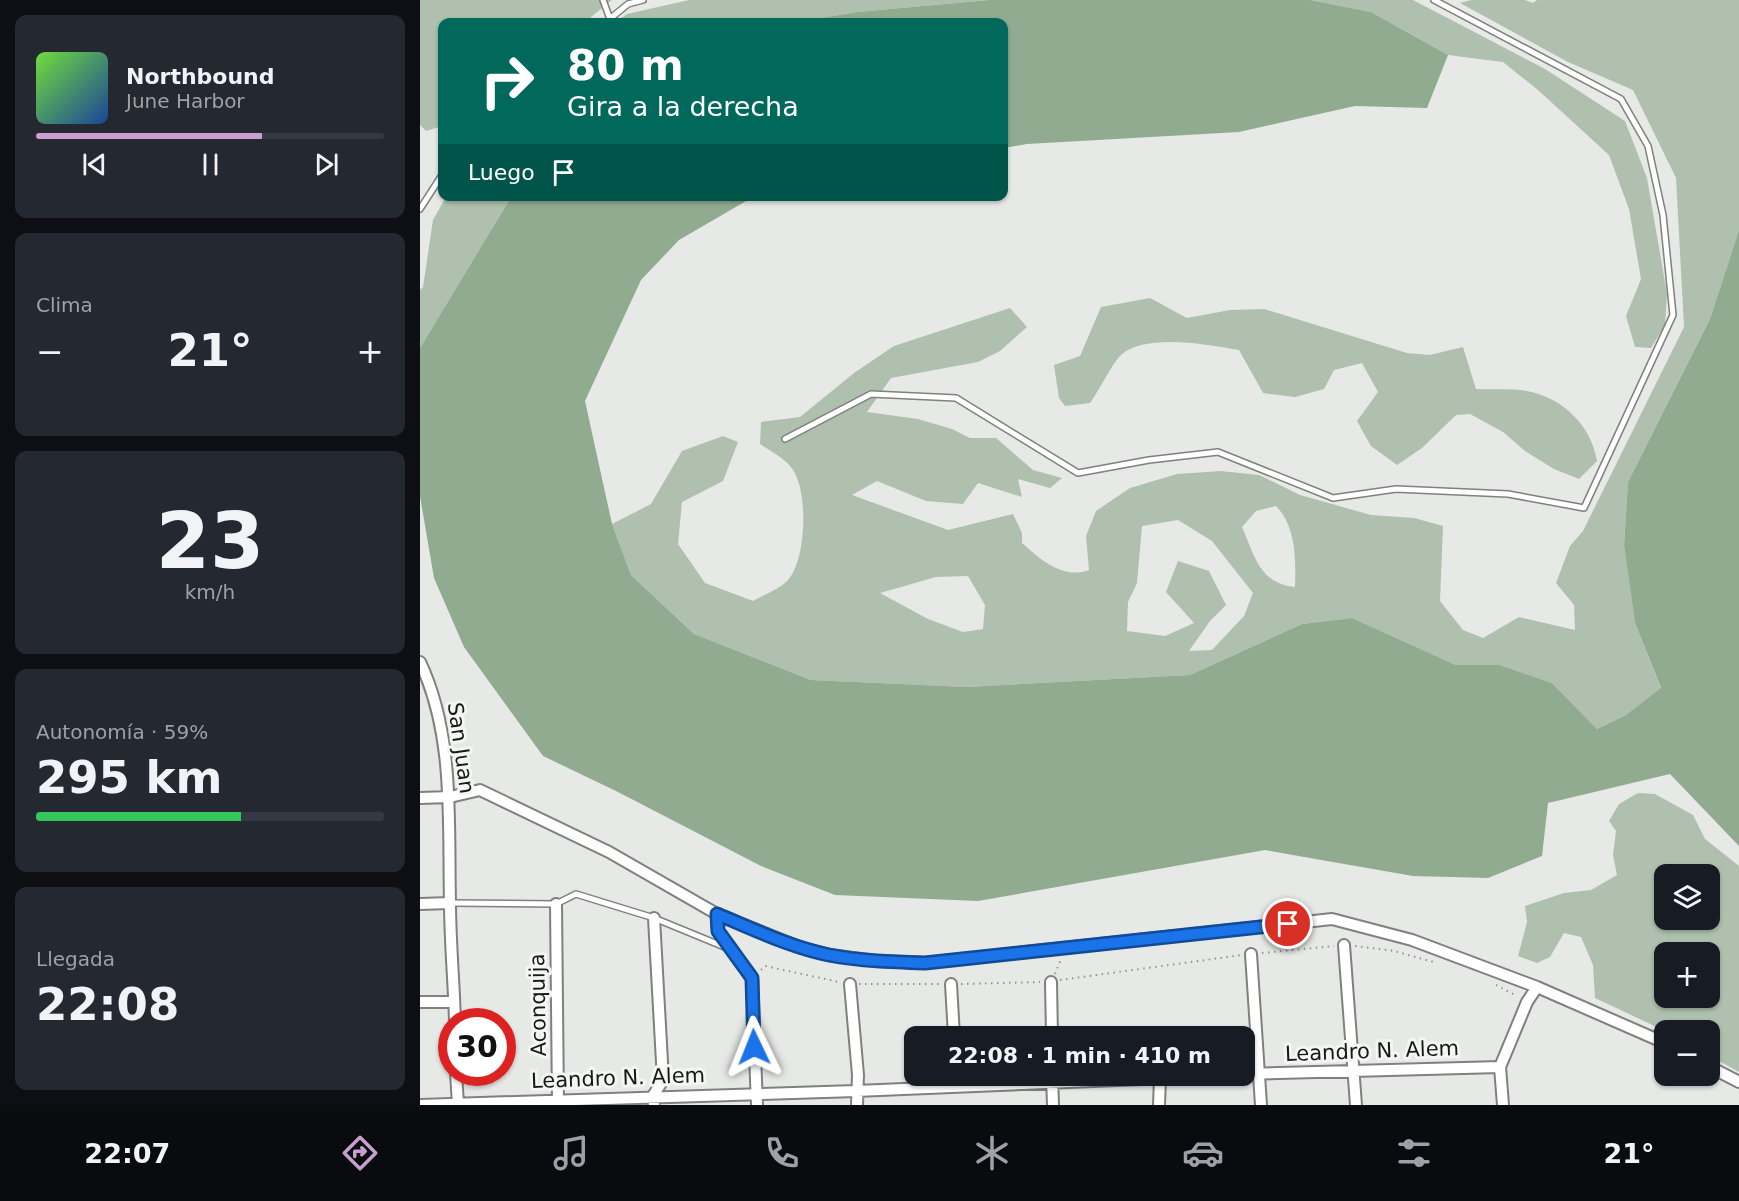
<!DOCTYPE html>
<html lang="es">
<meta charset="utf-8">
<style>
:root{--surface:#171b24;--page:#242831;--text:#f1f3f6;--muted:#9ea1a6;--line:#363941;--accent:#c99fd0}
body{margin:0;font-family:"DejaVu Sans",sans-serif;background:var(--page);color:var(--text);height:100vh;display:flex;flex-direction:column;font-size:22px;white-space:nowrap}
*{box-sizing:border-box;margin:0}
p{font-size:20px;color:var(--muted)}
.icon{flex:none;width:33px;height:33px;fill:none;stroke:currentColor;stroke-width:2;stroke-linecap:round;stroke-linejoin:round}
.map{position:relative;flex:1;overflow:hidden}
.drawer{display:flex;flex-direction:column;gap:15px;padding:15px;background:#0d0f14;width:420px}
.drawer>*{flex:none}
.hud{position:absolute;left:18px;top:18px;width:570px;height:183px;border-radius:12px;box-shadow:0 2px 4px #0004;background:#00695c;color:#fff;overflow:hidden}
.tools{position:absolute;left:1234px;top:864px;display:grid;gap:12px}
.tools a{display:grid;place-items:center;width:66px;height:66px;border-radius:12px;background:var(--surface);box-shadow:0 2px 4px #0004;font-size:30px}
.speed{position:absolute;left:18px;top:1008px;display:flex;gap:12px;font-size:30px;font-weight:700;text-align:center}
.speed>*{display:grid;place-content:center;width:78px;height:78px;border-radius:50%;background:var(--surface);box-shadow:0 2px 4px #0004;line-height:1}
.speed .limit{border:9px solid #d22;background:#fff;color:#111}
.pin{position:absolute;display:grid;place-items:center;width:51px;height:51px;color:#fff;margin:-26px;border:3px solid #fff;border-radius:50%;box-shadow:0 2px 6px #0007}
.me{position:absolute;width:66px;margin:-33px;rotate:358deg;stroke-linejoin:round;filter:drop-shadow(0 0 4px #0008)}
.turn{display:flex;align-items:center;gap:21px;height:126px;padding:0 30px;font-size:27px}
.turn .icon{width:78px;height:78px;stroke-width:2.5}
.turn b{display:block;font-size:42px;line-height:51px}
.then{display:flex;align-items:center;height:57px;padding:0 30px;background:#0003;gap:12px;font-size:22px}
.big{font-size:45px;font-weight:700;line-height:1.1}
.drawer .tile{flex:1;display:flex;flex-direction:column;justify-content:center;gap:9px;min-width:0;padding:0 21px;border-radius:12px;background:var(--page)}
.drawer .dial{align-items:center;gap:0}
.dial b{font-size:78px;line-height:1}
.song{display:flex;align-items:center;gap:18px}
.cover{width:72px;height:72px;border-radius:9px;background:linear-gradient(135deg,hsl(100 70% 55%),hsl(220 70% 35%))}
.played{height:6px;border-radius:3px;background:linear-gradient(90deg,var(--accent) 65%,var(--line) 65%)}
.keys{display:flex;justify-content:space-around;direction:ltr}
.heat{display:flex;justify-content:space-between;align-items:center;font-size:33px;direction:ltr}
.charge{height:9px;border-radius:4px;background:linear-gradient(90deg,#34c759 59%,var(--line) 0)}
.trip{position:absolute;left:484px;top:1026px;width:351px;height:60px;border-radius:12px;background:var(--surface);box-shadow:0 2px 4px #0004;font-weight:700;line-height:60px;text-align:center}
.tab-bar{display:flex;height:96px;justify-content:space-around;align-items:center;background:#090b0e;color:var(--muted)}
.tab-bar .icon{width:42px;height:42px}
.tab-bar .selected{color:var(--accent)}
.tab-bar b{font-size:27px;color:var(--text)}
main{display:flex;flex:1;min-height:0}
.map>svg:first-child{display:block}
</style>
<main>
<section class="drawer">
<div class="tile">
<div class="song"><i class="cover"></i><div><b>Northbound</b><p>June Harbor</p></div></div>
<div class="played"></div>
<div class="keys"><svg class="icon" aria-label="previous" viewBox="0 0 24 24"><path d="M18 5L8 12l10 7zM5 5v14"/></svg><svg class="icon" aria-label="pause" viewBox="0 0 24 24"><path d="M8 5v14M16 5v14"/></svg><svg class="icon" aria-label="next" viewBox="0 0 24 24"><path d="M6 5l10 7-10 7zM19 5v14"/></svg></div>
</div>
<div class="tile"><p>Clima</p>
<div class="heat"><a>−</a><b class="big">21°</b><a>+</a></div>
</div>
<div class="tile dial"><b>23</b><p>km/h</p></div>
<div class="tile"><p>Autonomía · 59%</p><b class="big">295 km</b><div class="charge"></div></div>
<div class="tile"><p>Llegada</p><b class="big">22:08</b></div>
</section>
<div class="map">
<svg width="1319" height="1105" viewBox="0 0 1319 1105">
<rect width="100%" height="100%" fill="#e6e9e6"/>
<path fill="#afc0ae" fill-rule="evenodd" d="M0,0H192L165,22H22V126L6,131L0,125Z
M269,0H569L437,12L377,22H196L207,14Z
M890,0H993L1125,69L1205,121L1227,178L1247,294L1245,325L1231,348L1215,347L1206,316L1221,279L1209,209L1189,155L1118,90L1083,62L1028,55L951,12Z
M1051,0H1105L1113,3L1117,0H1319V230L1290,319L1208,482L1204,546L1215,623L1241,689L1206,715L1177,729L1132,683L1080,665L1035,666L932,618L882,624L770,675L547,687L391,680L274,634L211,575L192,524L231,504L262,451L303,436L318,442L303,481L262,502L258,544L285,583L333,601C343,595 360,589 368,580C387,559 389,486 370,466C362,457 350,451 340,444L341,422L380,417L434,373L474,346L590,308L607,327L580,351L558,362L471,378L447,412L498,419L532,429L550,438H576L613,470L642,478L630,488L598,479L602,497L558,483L543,504L506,501L457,481L432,495L528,530L593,514L602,533V543C620,559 643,580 669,570L666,536L676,511L710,488L757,474L801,471L839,475L880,495L951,515L994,518L1023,526L1020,601L1043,630L1063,638L1099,617L1155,630L1154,605L1136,583L1150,546L1163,531L1264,327L1256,178L1213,90L1148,62L1040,3ZM856,506C876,526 876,560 875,587C839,583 835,556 822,527L836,511ZM758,520L792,541L833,593L824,616L792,650L769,651L790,621L806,605L789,571L758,561L746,592L774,623L745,636L707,631L708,602L717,583L722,526ZM548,576L565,605L563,629L543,632L508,619L460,593L516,577Z
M26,197H91L0,348V290L3,287L13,220Z
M730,298L767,318L810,310L844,309L987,353L1010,355L1043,347L1056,389C1072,390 1091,388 1107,391C1143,398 1171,425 1177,461L1159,479L1134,469L1105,451L1083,432L1050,414L1036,415L1002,448L977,465L951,446L937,421L958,392L942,363L914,370L904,389L875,397L843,393L819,350C789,345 724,332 700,356C690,367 680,389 670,403L645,406L639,398L634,365L660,356L681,307Z
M1218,793L1235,794L1273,815L1285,839L1319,866V1072L1290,1056V1030L1245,1031L1175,998L1173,965L1161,937L1144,933L1130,957L1117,963L1098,956L1107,922L1105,906L1144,893L1171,890L1197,875L1193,855L1196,831L1189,821L1199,804ZM1290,874V920H1245V874ZM1290,952V998H1245V952Z"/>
<path fill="#90ab8f" d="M569,0H890L951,12L1028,55L1007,108L935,106L819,132L607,144L584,148V22H377L437,12Z
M91,197H333L259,240L221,280L165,401L192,524L211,575L274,634L391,680L547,687L770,675L882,624L932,618L1035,665H1080L1132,683L1177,729L1206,715L1241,688L1215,623L1204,546L1208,482L1290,319L1319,230V846L1250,774L1128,803L1122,856L1068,878L993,876L845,850L558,901L415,895L341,866L198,792L123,756L44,647L14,578L0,496V348Z"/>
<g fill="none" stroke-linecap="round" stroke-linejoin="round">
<defs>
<path id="lane" d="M183,0L190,19
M186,22L208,4L223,0
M0,209L22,175
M365,439L451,394L536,398L658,473L729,460L798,452L913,498L976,489L1088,494L1164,508L1253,315L1243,215L1228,146L1201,99L1014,0
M30,903L136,904L156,894L234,918L307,948"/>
<path id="street" d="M0,662C35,736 28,822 30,902C30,942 34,982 35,1022
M0,798L30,797L60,790L189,852L297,914L379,947L409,955L457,961L505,963L912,919L992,940L1117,987L1245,1043
M0,904L30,903
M136,904L138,1105
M297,914L298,931L332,978L337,1105
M924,945L936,1105
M831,954L841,1105
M631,982L632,1036
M430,984L438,1075L437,1105
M531,984L534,1036
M0,1002H34
M1290,1067L1319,1082
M36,1072L38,1105
M825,1074L1080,1067
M632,1076L633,1105
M0,1105L436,1091L794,1076
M234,1105L233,1096L243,1080L234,918
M739,1105L740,1078
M1083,1105L1080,1067L1107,1002L1117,987"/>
</defs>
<use href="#lane" stroke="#7e817e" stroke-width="8"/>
<use href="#street" stroke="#7e817e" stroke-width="14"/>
<path stroke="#929492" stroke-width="2" stroke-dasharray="1.5 4.5" stroke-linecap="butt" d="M935,946L974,951L1017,963
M842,953L914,946
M341,970L345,966L419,982
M635,974L641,959
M640,980L822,955
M439,984H521
M541,984L620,982
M1076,985L1097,996"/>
<use href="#lane" stroke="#fff" stroke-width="5"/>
<use href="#street" stroke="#fff" stroke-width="10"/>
</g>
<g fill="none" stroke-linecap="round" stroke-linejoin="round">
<defs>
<path id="route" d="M334,1047L332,978L298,931L297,914C333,929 370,947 409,955C441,961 473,962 505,963L868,924"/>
</defs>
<use href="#route" stroke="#114b97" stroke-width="15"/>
<use href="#route" stroke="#1a73e8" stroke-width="10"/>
</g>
<g text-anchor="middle" stroke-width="6" stroke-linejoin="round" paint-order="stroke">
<g font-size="21" fill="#171817" stroke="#f3f6f3">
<text transform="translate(41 748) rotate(82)" y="7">San Juan</text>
<text transform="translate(118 1005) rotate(-91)" y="7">Aconquija</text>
<text transform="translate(952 1051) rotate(-2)" y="7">Leandro N. Alem</text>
<text transform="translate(198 1078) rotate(-2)" y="7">Leandro N. Alem</text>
</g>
</g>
</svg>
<div class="tools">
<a><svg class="icon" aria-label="layers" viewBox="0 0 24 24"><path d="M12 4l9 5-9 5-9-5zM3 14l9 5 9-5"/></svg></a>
<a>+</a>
<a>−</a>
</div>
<div class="speed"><div class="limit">30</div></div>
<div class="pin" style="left:868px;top:924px;background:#d93025"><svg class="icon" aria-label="arrive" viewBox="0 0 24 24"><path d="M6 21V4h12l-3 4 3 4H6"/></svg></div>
<svg class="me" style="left:334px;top:1047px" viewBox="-20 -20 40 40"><path d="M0-17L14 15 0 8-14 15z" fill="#1a73e8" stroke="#fff" stroke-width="4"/></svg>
<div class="trip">22:08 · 1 min · 410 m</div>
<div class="hud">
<div class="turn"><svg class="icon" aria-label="right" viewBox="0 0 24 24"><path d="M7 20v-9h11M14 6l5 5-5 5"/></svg><div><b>80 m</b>Gira a la derecha</div></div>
<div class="then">Luego<svg class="icon" aria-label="arrive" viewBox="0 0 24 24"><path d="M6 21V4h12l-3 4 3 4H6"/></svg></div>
</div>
</div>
</main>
<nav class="tab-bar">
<b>22:07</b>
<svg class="icon selected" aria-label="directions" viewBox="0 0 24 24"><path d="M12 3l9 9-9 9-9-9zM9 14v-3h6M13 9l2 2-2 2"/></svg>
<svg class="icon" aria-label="music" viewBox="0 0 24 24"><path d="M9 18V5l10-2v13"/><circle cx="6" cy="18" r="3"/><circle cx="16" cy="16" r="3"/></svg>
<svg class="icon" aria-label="phone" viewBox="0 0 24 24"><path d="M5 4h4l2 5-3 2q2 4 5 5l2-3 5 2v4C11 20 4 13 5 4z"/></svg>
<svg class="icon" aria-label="climate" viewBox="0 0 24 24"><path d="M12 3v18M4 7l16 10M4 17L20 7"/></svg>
<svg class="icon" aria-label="car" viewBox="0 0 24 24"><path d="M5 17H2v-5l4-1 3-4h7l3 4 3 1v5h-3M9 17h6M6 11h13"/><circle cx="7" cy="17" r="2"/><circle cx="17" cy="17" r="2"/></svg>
<svg class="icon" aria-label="filters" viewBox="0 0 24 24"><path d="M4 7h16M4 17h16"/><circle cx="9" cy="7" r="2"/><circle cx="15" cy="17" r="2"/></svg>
<b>21°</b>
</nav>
